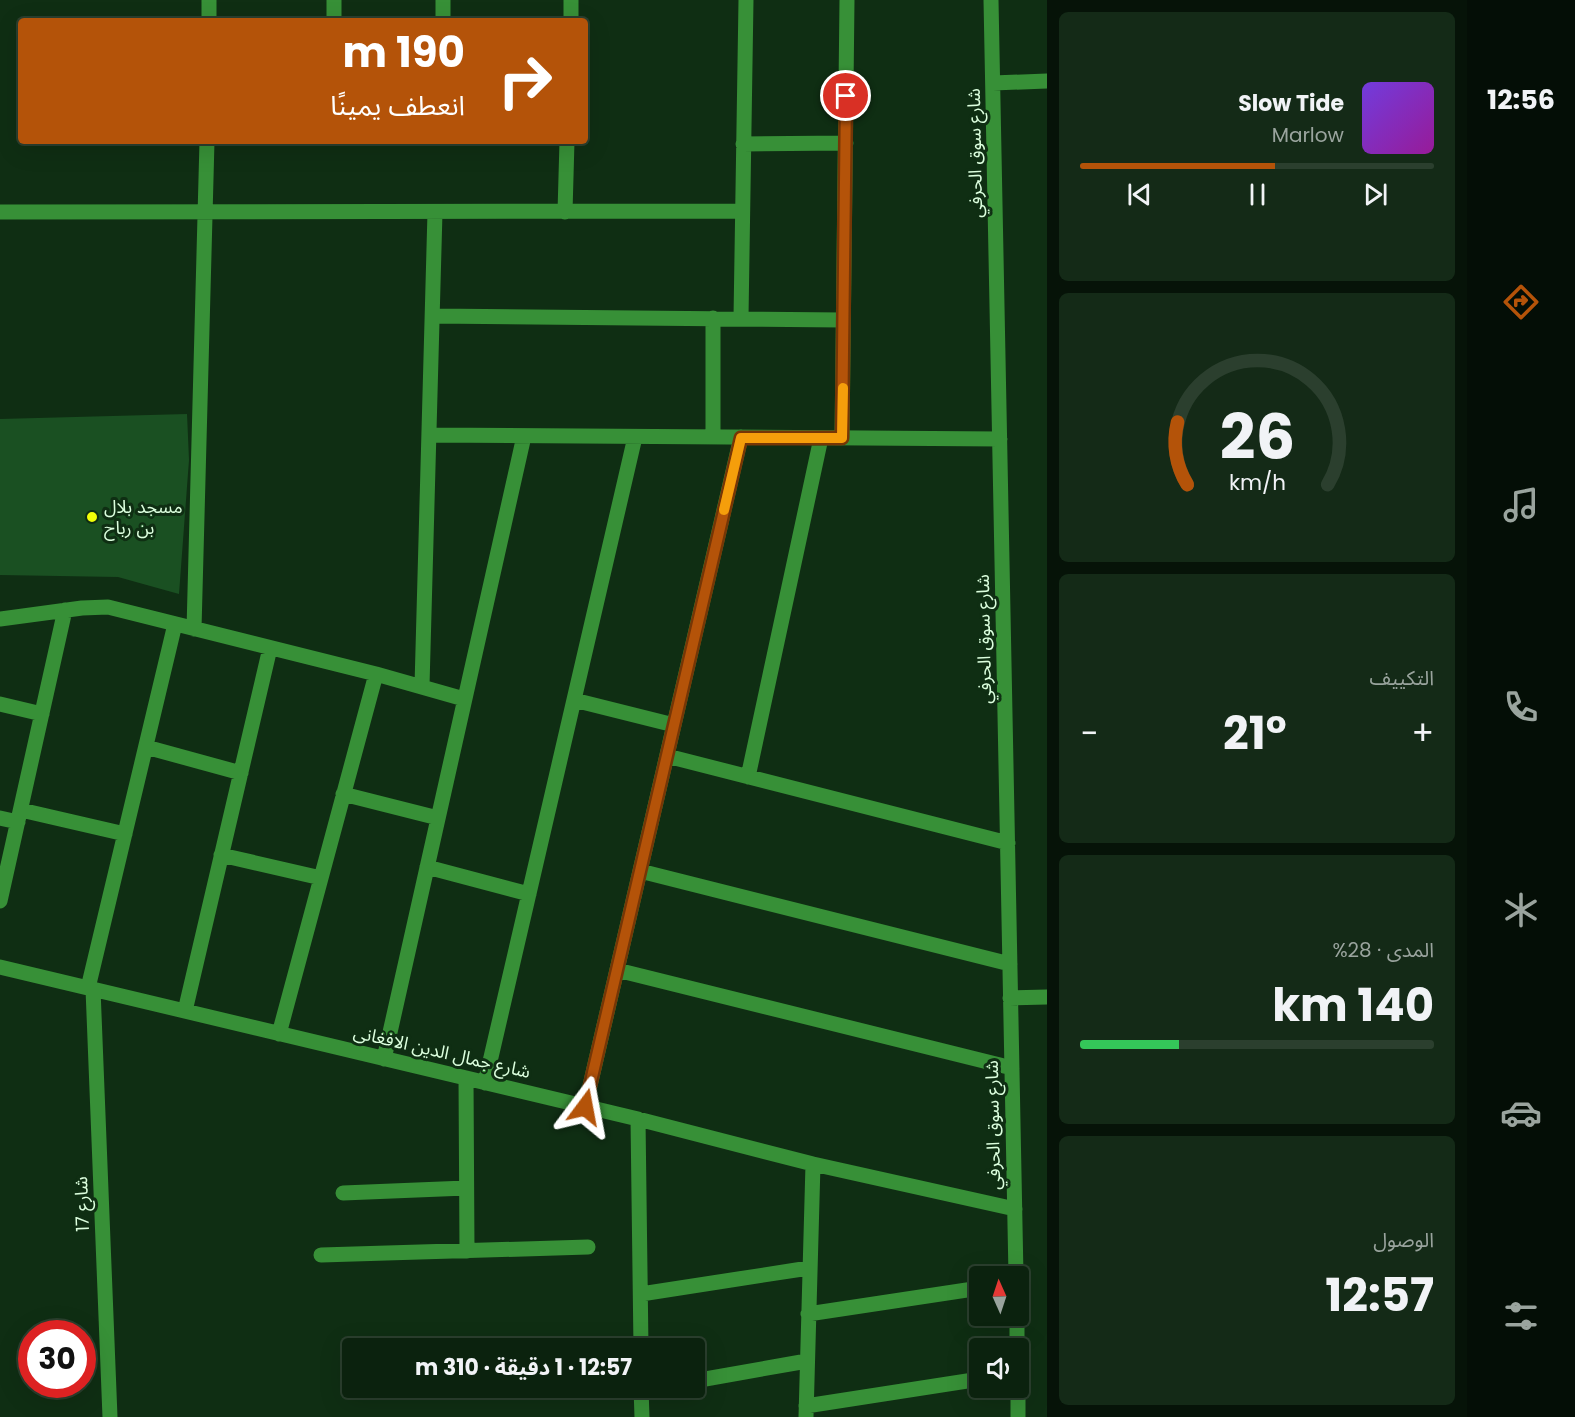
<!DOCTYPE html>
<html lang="ar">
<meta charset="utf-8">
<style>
:root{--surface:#0b220e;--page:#142a17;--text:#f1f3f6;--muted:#9aa49e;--line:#2b3f2e;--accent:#b45309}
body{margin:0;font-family:Poppins,"Noto Sans Arabic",sans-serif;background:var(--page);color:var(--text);direction:rtl;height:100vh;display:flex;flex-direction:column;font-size:22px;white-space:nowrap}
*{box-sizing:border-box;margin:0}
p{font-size:20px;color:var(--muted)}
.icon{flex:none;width:33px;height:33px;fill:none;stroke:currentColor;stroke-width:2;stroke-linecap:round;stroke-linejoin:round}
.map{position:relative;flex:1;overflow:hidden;direction:ltr}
.drawer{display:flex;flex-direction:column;gap:12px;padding:12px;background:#061308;width:420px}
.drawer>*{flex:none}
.top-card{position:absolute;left:18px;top:18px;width:570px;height:126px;border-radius:6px;box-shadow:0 6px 24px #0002,0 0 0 2px var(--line);direction:rtl;background:#b45309;color:#fff;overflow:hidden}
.needle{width:39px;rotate:357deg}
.fabs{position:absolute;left:969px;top:1266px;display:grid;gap:12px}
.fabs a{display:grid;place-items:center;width:60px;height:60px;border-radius:6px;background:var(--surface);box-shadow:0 6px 24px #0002,0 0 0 2px var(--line);font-size:30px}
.speed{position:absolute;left:18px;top:1320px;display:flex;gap:12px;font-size:30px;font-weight:700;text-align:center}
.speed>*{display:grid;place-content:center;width:78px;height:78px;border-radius:50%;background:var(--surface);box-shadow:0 6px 24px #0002,0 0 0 2px var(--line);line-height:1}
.speed .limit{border:9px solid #d22;background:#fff;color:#111}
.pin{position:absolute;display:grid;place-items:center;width:51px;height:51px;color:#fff;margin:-26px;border:3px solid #fff;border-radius:50%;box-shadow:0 2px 6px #0007}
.me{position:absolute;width:66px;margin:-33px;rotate:13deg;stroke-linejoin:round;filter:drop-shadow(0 0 4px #0008)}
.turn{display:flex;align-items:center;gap:21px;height:126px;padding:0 24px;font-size:27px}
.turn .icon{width:78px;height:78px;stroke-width:2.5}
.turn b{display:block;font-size:42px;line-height:51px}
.big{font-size:45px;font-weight:700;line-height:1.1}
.drawer .widget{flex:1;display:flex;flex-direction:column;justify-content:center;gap:9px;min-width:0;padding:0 21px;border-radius:9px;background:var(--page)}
.drawer .dial{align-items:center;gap:0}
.dial svg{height:156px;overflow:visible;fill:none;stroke:var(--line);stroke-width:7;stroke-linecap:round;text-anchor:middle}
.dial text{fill:var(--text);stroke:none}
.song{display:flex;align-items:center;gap:18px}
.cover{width:72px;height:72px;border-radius:9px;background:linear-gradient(135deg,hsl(260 70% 55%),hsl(300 70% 35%))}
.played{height:6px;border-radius:3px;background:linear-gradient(90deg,var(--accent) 55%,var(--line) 55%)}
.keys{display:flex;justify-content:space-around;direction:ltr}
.heat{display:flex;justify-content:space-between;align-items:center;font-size:33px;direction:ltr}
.charge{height:9px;border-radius:4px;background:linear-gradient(90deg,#34c759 28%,var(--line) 0)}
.trip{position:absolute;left:342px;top:1338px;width:363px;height:60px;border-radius:6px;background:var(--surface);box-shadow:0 6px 24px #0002,0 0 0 2px var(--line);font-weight:700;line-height:60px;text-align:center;direction:rtl}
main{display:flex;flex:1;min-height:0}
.menu{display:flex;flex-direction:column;width:108px;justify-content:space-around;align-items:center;background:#040e06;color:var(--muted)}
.menu .icon{width:42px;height:42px}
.menu .on{color:var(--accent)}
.menu b{font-size:27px;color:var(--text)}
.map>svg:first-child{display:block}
</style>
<main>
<nav class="menu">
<b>12:56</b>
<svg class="icon on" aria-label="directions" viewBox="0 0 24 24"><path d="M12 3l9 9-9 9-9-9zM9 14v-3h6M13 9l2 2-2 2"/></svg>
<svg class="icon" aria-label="music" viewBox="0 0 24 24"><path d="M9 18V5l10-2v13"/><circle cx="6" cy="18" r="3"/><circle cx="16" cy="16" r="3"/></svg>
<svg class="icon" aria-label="phone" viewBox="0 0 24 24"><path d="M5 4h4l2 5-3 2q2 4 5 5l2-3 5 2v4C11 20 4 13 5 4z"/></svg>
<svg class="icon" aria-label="climate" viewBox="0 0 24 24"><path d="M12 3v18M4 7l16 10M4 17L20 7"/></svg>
<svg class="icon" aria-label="car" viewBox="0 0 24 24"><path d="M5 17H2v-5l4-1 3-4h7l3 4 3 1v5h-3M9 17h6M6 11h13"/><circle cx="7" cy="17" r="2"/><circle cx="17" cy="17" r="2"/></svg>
<svg class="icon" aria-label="filters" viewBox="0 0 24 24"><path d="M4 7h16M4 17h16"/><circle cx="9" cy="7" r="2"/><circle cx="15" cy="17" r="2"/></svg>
</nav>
<section class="drawer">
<div class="widget">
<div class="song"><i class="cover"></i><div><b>Slow Tide</b><p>Marlow</p></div></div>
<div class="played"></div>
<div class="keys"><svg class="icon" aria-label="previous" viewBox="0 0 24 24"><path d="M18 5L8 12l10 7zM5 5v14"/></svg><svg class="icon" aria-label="pause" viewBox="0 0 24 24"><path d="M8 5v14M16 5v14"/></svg><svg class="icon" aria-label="next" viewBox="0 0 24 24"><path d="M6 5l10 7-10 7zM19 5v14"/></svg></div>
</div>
<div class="widget dial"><svg viewBox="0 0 100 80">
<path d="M14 69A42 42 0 1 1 86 69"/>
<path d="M14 69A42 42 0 0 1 9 37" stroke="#b45309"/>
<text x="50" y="56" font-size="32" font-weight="700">26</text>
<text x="50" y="72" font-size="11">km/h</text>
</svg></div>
<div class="widget"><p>التكييف</p>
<div class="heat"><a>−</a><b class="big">21°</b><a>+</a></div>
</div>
<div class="widget"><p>المدى · 28%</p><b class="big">140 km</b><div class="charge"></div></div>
<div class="widget"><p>الوصول</p><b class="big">12:57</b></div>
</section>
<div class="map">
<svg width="1047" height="1417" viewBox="0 0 1047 1417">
<rect width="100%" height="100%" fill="#0f2e13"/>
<path fill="#1a5022" d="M187,414L189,460L179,594L118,577L0,575V419Z"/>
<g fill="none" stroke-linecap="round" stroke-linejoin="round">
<path stroke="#379037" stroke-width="15" d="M991,0L1016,1276
M209,21V0
M334,21V0
M443,21V0
M571,21V0
M993,83L1047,81
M743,144L846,143
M0,212L742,211
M565,212L567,141
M433,316L843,320
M741,318L746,0
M429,435L1000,439
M713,437V318
M842,438L847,0
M0,619L82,608L108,607L376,674L464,699
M194,629L207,141
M422,686L435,212
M574,700L674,725
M0,704L42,714
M146,747L241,773
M667,756L1008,843
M748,777L821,438
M343,794L438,818
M21,810L125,834
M0,818L18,822
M221,855L321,878
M427,867L529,894
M640,871L1010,964
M0,901L65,610
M0,967L638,1119L813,1164L1015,1209
M617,970L1012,1068
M88,988L175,624
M93,989L110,1417
M1010,998L1047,997
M185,1011L270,648
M279,1034L376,674
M384,1059L524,436
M466,1078L467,1251
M485,1083L635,437
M585,1107L741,437
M638,1119L641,1348
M343,1193L466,1188
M321,1255L588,1247
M641,1294L809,1268
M808,1314L980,1288
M1017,1316V1348
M694,1381L807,1361
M641,1388L642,1417
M1018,1388V1417
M642,1390L658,1388
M806,1406L980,1379
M806,1417L813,1164"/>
</g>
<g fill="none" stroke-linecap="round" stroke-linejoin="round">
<defs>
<path id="route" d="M585,1107L741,438H842L846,96"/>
</defs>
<use href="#route" stroke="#753606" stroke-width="15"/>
<use href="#route" stroke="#b45309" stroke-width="10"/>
<path stroke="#f59e0b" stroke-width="10" d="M724,510L741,438H842L843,388"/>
</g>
<circle fill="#f1ff08" stroke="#0f2e13" stroke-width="2" cx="92" cy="517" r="6"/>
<g text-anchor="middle" stroke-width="6" stroke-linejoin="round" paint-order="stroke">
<g font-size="18" fill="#dcffde" stroke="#0f2e13">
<text transform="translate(975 153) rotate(-91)" y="6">شارع سوق الحرفي</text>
<text transform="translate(984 639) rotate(-91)" y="6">شارع سوق الحرفي</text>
<text transform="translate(442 1052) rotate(13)" y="6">شارع جمال الدين الافغانى</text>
<text transform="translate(993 1125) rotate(-91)" y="6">شارع سوق الحرفي</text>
<text transform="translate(82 1204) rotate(-92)" y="6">شارع 17</text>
</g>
<g font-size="18" fill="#dcffde" stroke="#0f2e13" text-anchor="start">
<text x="104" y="513">مسجد بلال<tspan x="104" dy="21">بن رباح</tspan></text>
</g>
</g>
</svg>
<div class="fabs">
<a><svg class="needle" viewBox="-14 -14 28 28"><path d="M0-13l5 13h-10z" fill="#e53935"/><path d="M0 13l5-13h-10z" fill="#9aa49e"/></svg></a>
<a><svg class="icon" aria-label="sound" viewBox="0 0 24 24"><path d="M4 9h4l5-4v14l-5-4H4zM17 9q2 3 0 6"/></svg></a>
</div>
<div class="speed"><div class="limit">30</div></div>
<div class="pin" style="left:846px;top:96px;background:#d93025"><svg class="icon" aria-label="arrive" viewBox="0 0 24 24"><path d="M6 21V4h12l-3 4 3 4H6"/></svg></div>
<svg class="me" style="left:585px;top:1107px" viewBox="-20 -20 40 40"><path d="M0-17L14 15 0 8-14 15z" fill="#b45309" stroke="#fff" stroke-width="4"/></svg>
<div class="trip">12:57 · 1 دقيقة · 310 m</div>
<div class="top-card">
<div class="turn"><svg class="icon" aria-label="right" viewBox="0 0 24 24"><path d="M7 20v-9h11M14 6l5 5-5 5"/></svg><div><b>190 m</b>انعطف يمينًا</div></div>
</div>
</div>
</main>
